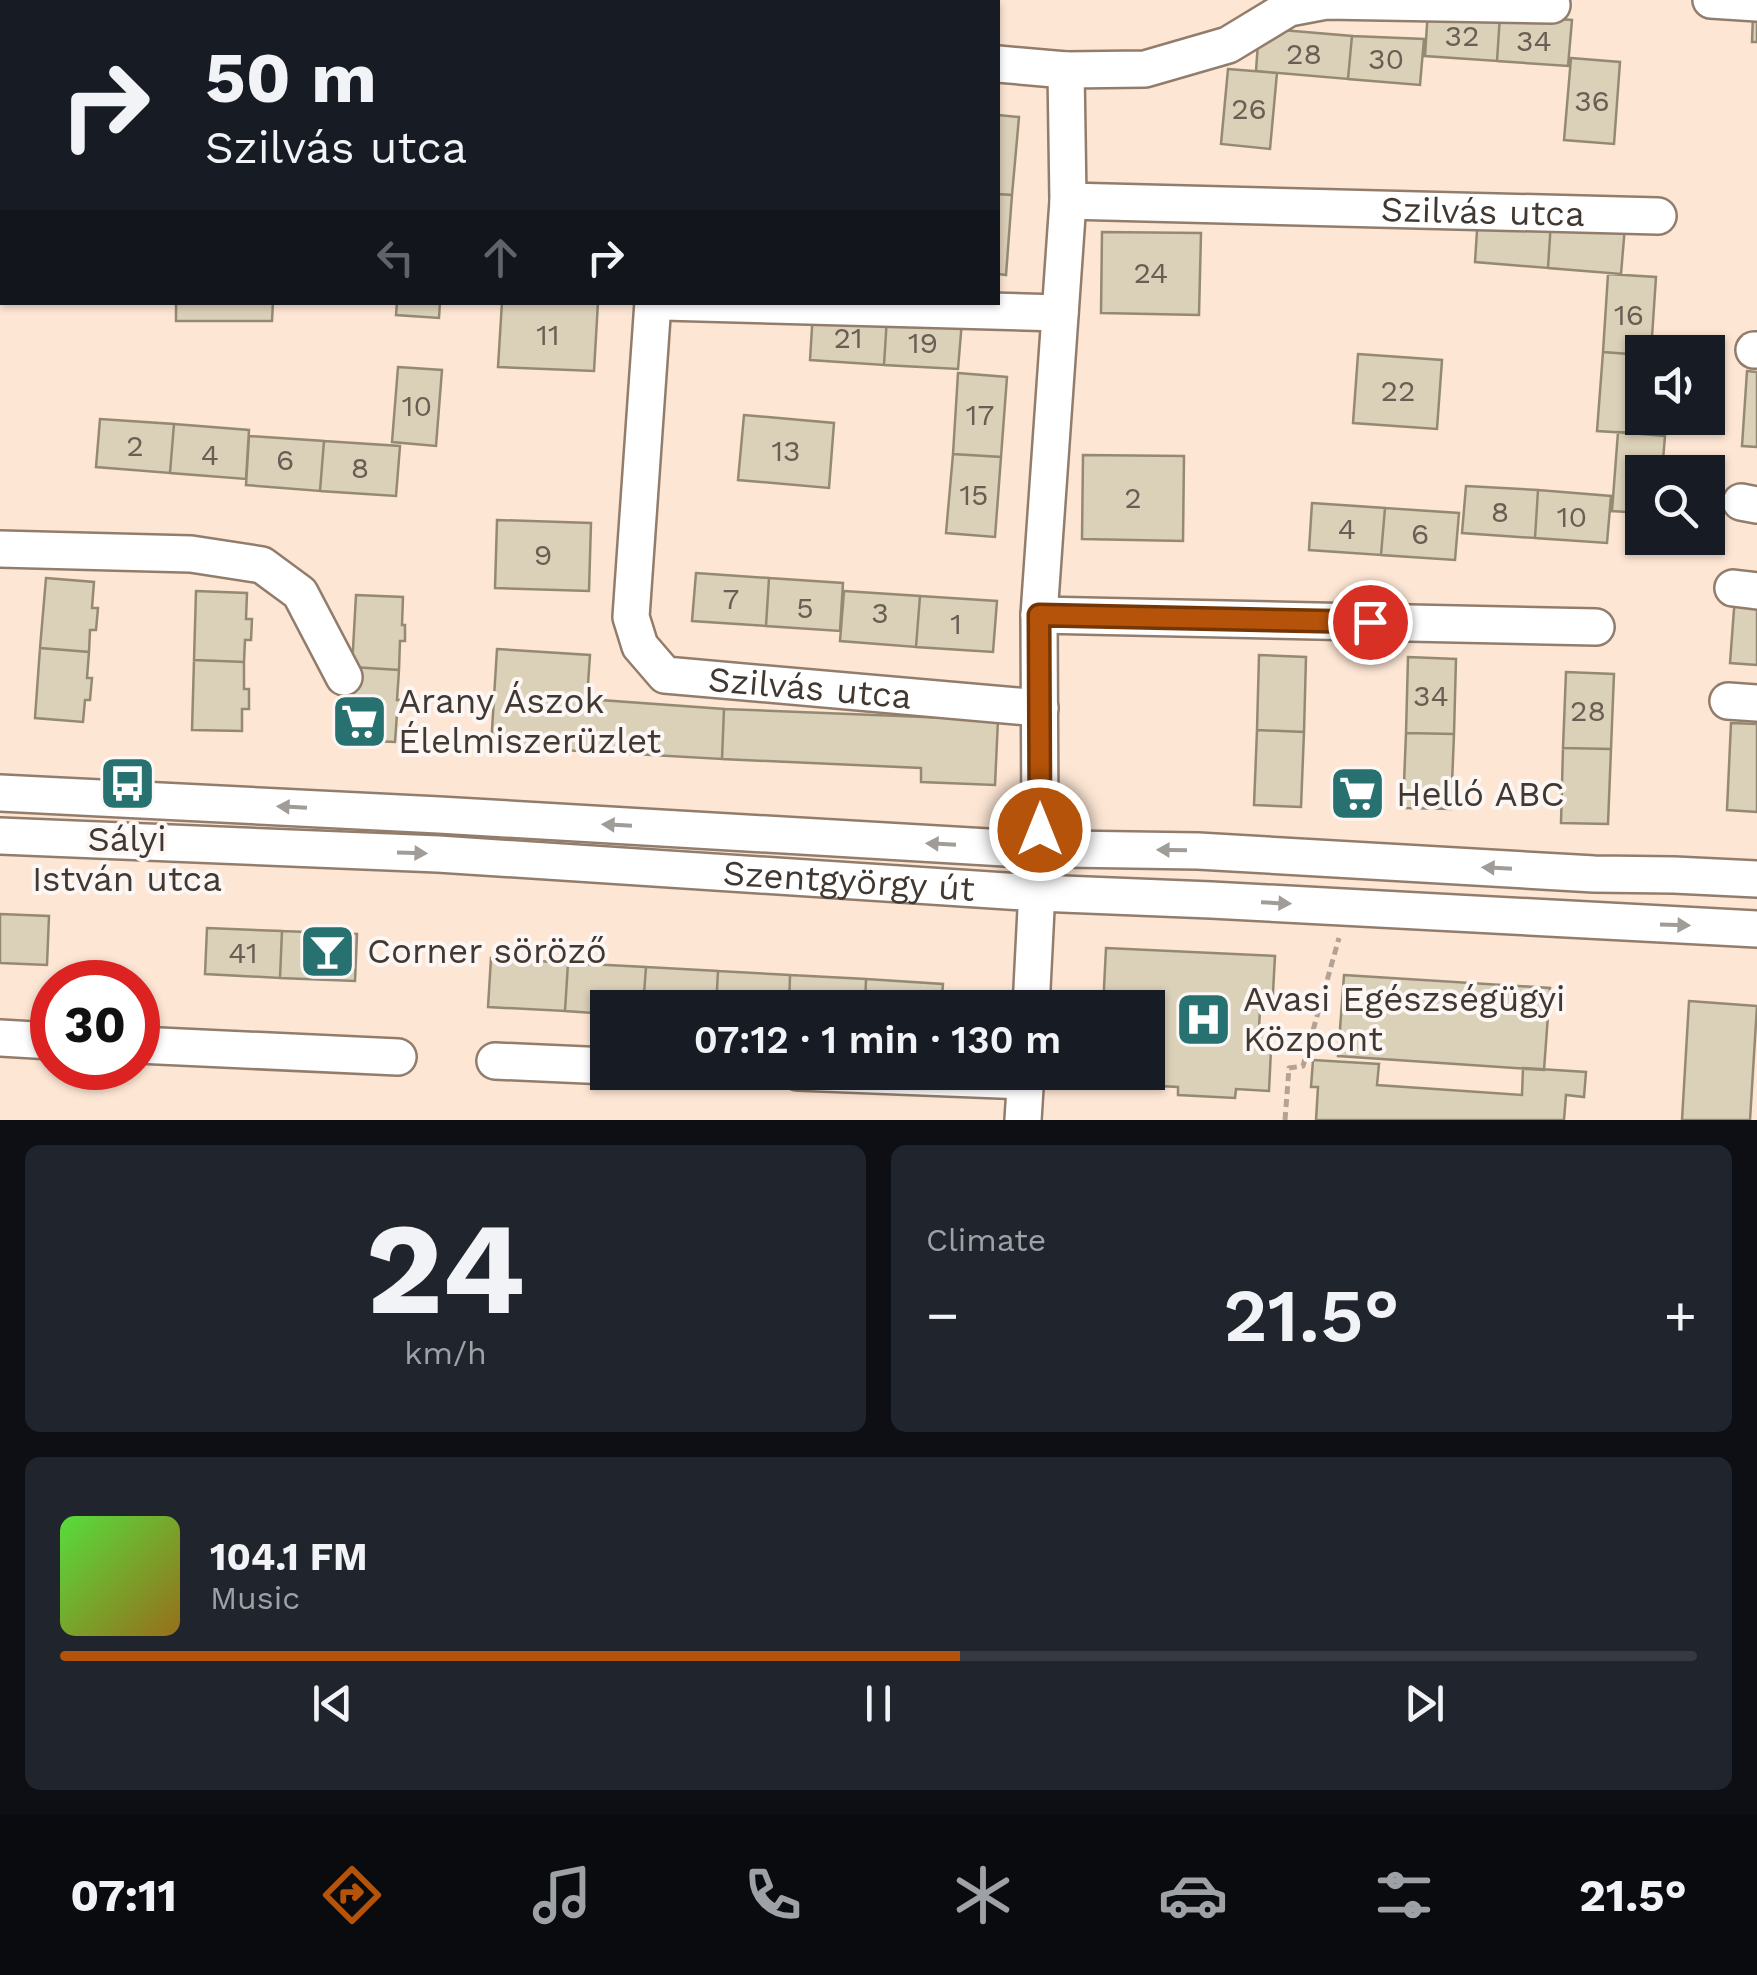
<!DOCTYPE html>
<meta charset="utf-8">
<style>
:root{--surface:#171b24;--page:#20242c;--text:#f1f3f6;--muted:#9ea1a6;--line:#363941;--accent:#b45309}
body{margin:0;font-family:"Work Sans",sans-serif;background:var(--page);color:var(--text);height:100vh;display:flex;flex-direction:column;font-size:38px;white-space:nowrap}
*{box-sizing:border-box;margin:0}
p{font-size:32px;color:var(--muted)}
.icon{flex:none;width:55px;height:55px;fill:none;stroke:currentColor;stroke-width:2;stroke-linecap:round;stroke-linejoin:round}
.map{position:relative;height:1120px;overflow:hidden}
.drawer{display:flex;flex-direction:column;gap:25px;padding:25px;background:#0d0f14;flex:1}
.drawer>*{flex:none}
.top-card{position:absolute;left:0px;top:0px;width:1000px;height:305px;box-shadow:0 2px 8px #0004;background:#171b24;color:var(--text);overflow:hidden}
.buttons{position:absolute;left:1625px;top:335px;display:grid;gap:20px}
.buttons a{display:grid;place-items:center;width:100px;height:100px;border-radius:0px;background:var(--surface);box-shadow:0 2px 8px #0004;font-size:50px}
.speed{position:absolute;left:30px;top:960px;display:flex;gap:20px;font-size:50px;font-weight:700;text-align:center}
.speed>*{display:grid;place-content:center;width:130px;height:130px;border-radius:50%;background:var(--surface);box-shadow:0 2px 8px #0004;line-height:1}
.speed .limit{border:15px solid #d22;background:#fff;color:#111}
.pin{position:absolute;display:grid;place-items:center;width:85px;height:85px;color:#fff;margin:-42px;border:5px solid #fff;border-radius:50%;box-shadow:0 2px 10px #0007}
.me{position:absolute;width:110px;margin:-55px;rotate:0deg;stroke-linejoin:round;filter:drop-shadow(0 0 8px #0008)}
.turn{display:flex;align-items:center;gap:35px;height:210px;padding:0 40px;font-size:45px}
.turn .icon{width:130px;height:130px;stroke-width:2.5}
.turn b{display:block;font-size:70px;line-height:85px}
.lanes{display:flex;align-items:center;height:95px;padding:0 40px;background:#0003;justify-content:center;gap:50px;direction:ltr}
.lanes .off{opacity:.35}
.big{font-size:75px;font-weight:600;line-height:1.1}
.drawer .card{flex:1;display:flex;flex-direction:column;justify-content:center;gap:15px;min-width:0;padding:0 35px;border-radius:15px;background:var(--page)}
.drawer .dial{align-items:center;gap:0}
.dial b{font-size:130px;line-height:1}
.song{display:flex;align-items:center;gap:30px}
.cover{width:120px;height:120px;border-radius:15px;background:linear-gradient(135deg,hsl(110 70% 55%),hsl(40 70% 35%))}
.played{height:10px;border-radius:5px;background:linear-gradient(90deg,var(--accent) 55%,var(--line) 55%)}
.keys{display:flex;justify-content:space-around;direction:ltr}
.heat{display:flex;justify-content:space-between;align-items:center;font-size:55px;direction:ltr}
.drawer .tiles{flex:1;display:grid;gap:25px;grid-template-columns:1fr 1fr}
.card:last-child{grid-column:span 2}
.trip{position:absolute;left:590px;top:990px;width:575px;height:100px;border-radius:0px;background:var(--surface);box-shadow:0 2px 8px #0004;font-weight:600;line-height:100px;text-align:center}
.menu{display:flex;height:160px;justify-content:space-around;align-items:center;background:#090b0e;color:var(--muted)}
.menu .icon{width:70px;height:70px}
.menu .current{color:var(--accent)}
.menu b{font-size:45px;color:var(--text)}
.map>svg:first-child{display:block}
</style>
<div class="map">
<svg width="1757" height="1120" viewBox="0 0 1757 1120">
<rect width="100%" height="100%" fill="#fde6d4"/>
<path fill="#dbd0b8" stroke="#948a74" stroke-width="2.5" d="M1428,9L1500,15L1497,61L1425,56Z
M1500,15L1572,20L1568,66L1497,61Z
M1753,15H1757V42H1752Z
M1259,28L1352,36L1348,79L1256,71Z
M1352,36L1424,39L1420,85L1348,79Z
M1571,58L1620,62L1614,144L1564,140Z
M1228,69L1277,73L1270,149L1221,144Z
M998,115L1019,117L1012,195L998,194Z
M0,129H2V198H0Z
M998,194L1012,195L1006,275L998,274Z
M1478,215L1551,221L1548,268L1475,262Z
M1551,221L1625,226L1621,274L1548,268Z
M1102,232L1201,233L1199,315L1101,313Z
M1608,274L1656,277L1651,352H1642V355L1603,352Z
M176,302H273L272,321H176Z
M397,302H440L439,318L396,315Z
M502,302H598L594,371L498,367Z
M813,311L887,317L884,365L810,360Z
M887,317L962,321L958,369L884,365Z
M1603,352L1642,355L1644,434L1597,431Z
M1358,354L1442,360L1437,429L1353,423Z
M398,367L442,370L436,446L392,442Z
M1747,371L1757,372V447L1742,446Z
M958,373L1007,377L1001,457L953,454Z
M744,415L834,423L829,488L738,480Z
M100,419L174,424L170,473L96,467Z
M174,424L249,430L246,479L170,473Z
M1618,432L1665,436L1662,472H1642V513L1612,511Z
M249,436L324,441L320,491L246,485Z
M324,441L400,446L396,496L320,491Z
M953,454L1001,457L995,537L946,533Z
M1083,455L1184,456L1183,541L1082,539Z
M1466,486L1538,490L1535,538L1462,533Z
M1538,490L1611,496L1607,543L1535,538Z
M1312,503L1385,508L1381,555L1309,550Z
M1385,508L1459,513L1455,560L1381,555Z
M497,520L591,523L589,591L495,588Z
M696,573L769,578L766,626L692,621Z
M46,578L94,582L92,608H98L96,630H90L89,652L40,648Z
M769,578L843,583L840,631L766,626Z
M196,591L247,593L246,619H252L251,640H245L244,662L194,660Z
M844,591L920,596L916,647L840,641Z
M356,595L403,597L402,625H405V641H400L399,670L352,667Z
M920,596L997,601L993,652L916,647Z
M1735,596L1757,598V665L1730,663Z
M40,648L89,652L87,678H92L90,700H85L83,722L35,718Z
M497,649L590,655L587,699L724,709L722,759L491,746Z
M1259,655L1306,657L1304,732L1257,730Z
M1408,657L1456,659L1454,734L1406,733Z
M194,660L244,662V689H249V709H242V731L192,730Z
M352,667L399,670L397,700H401V714H397L395,742L348,740Z
M1566,672L1614,674L1611,749L1563,748Z
M724,709L998,720L995,785L921,782V768L722,759Z
M1731,723L1757,724V812L1727,810Z
M1257,730L1304,732L1301,807L1254,805Z
M1406,733L1454,734L1451,809L1403,808Z
M1563,748L1611,749L1608,824L1561,823Z
M0,914L49,916L47,965L0,963Z
M207,928L282,931L280,978L205,974Z
M282,931L357,934L355,981L280,978Z
M1106,948L1275,956L1272,1011L1260,1010L1259,1028L1272,1029L1269,1091L1236,1089L1235,1098L1178,1095V1087L1099,1083L1100,1072H1148V1008H1103Z
M491,958L568,963L565,1011L488,1007Z
M568,963L646,967L643,1008H608V1014L565,1011Z
M646,967L718,971L716,1008H643Z
M718,971L790,975L789,1008H716Z
M790,975L866,979L865,1008H789Z
M1344,975L1550,988L1544,1070L1338,1056Z
M866,979L943,984L941,1008H865Z
M1689,1001L1757,1006L1750,1120H1682Z
M1313,1060L1379,1064L1377,1085L1522,1095L1523,1068L1586,1072L1584,1097L1566,1095L1564,1120H1316L1318,1087H1311Z"/>
<g fill="none" stroke-linecap="round" stroke-linejoin="round">
<defs>
<g id="minor">
<path d="M1711,0L1757,3"/>
<path d="M998,64L1066,70L1145,69L1228,45L1289,8L1326,1L1552,5"/>
<path id="s1" d="M1068,201L1658,216"/>
<path d="M0,263H2"/>
<path id="s2" d="M653,302L631,617L640,646L665,675L1040,708"/>
<path d="M664,302L1060,313"/>
<path d="M1754,350H1757"/>
<path d="M1741,502L1757,505"/>
<path d="M0,549L191,554L262,565L300,593L344,677"/>
<path d="M1733,588L1757,591"/>
<path d="M1039,615L1596,627"/>
<path d="M1728,701L1757,703"/>
<path d="M0,793L439,815L1005,848L1198,851L1594,874L1674,875L1757,879"/>
<path id="s3" d="M0,836L438,854L1038,893L1211,900L1757,929"/>
<path d="M1031,1008L1040,830L1039,615L1068,201L1066,70"/>
<path d="M0,1038L52,1041"/>
<path d="M138,1045L398,1057"/>
<path d="M495,1061L608,1066"/>
<path d="M798,1072L1026,1081"/>
<path d="M1023,1120L1026,1072"/>
</g>
</defs>
<use href="#minor" stroke="#927d6d" stroke-width="40"/>
<path stroke="#b4a395" stroke-width="5" stroke-dasharray="8 5" stroke-linecap="butt" d="M479,0L481,2
M0,54H2
M1285,1120L1289,1068L1303,1066L1339,938"/>
<use href="#minor" stroke="#fff" stroke-width="35"/>
</g>
<defs><path id="oneway-solid" d="M-6-.8H1V-3.2L6.5 0L1 3.2V.8H-6Z" transform="scale(2.5)"/></defs>
<g fill="#a09c98">
<use href="#oneway-solid" transform="translate(292 807) rotate(-177)"/>
<use href="#oneway-solid" transform="translate(617 825) rotate(-177)"/>
<use href="#oneway-solid" transform="translate(941 844) rotate(-177)"/>
<use href="#oneway-solid" transform="translate(1172 850) rotate(-179)"/>
<use href="#oneway-solid" transform="translate(412 853) rotate(2)"/>
<use href="#oneway-solid" transform="translate(1497 868) rotate(-177)"/>
<use href="#oneway-solid" transform="translate(1276 903) rotate(3)"/>
<use href="#oneway-solid" transform="translate(1675 925) rotate(2)"/>
</g>
<g fill="none" stroke-linecap="round" stroke-linejoin="round">
<defs>
<path id="route" d="M1040,830L1039,615L1370,622"/>
</defs>
<use href="#route" stroke="#753606" stroke-width="25"/>
<use href="#route" stroke="#b45309" stroke-width="18"/>
</g>
<defs>
<symbol id="supermarket-square" viewBox="-11 -11 22 22"><rect x="-9" y="-9" width="18" height="18" rx="4" fill="#277270" stroke="#fcf7f4"/><path d="M-6-5.5h2.5l.6 2H6L4.5 2H-2.5L-4.4-4H-6ZM-1.5 3.2a1.3 1.3 0 1 0 .1 0ZM3 3.2a1.3 1.3 0 1 0 .1 0Z" fill="#fff"/></symbol>
<symbol id="bus-square" viewBox="-11 -11 22 22"><rect x="-9" y="-9" width="18" height="18" rx="4" fill="#277270" stroke="#fcf7f4"/><path d="M-5-6H5V4H4V6H2V4H-2V6H-4V4H-5ZM-3.5-4V0h7V-4ZM-3.5 1.2v1.5H-2V1.2ZM2 1.2v1.5H3.5V1.2Z" fill="#fff"/></symbol>
<symbol id="bar-square" viewBox="-11 -11 22 22"><rect x="-9" y="-9" width="18" height="18" rx="4" fill="#277270" stroke="#fcf7f4"/><path d="M-6-5H6L.8 .8V4.5H3.5V6h-7V4.5H-.8V.8Z" fill="#fff"/></symbol>
<symbol id="hospital-square" viewBox="-11 -11 22 22"><rect x="-9" y="-9" width="18" height="18" rx="4" fill="#277270" stroke="#fcf7f4"/><path d="M-5-5h3v3.5h4V-5h3V5h-3V1.5h-4V5h-3Z" fill="#fff"/></symbol>
</defs>
<g fill-rule="evenodd">
<use href="#supermarket-square" x="328" y="690" width="63" height="63"/>
<use href="#bus-square" x="96" y="752" width="63" height="63"/>
<use href="#supermarket-square" x="1326" y="762" width="63" height="63"/>
<use href="#bar-square" x="296" y="920" width="63" height="63"/>
<use href="#hospital-square" x="1172" y="988" width="63" height="63"/>
</g>
<g text-anchor="middle" stroke-width="8" stroke-linejoin="round" paint-order="stroke">
<g font-size="30" fill="#685e53">
<text x="1462" y="46">32</text>
<text x="1534" y="51">34</text>
<text x="1304" y="64">28</text>
<text x="1386" y="69">30</text>
<text x="1592" y="111">36</text>
<text x="1249" y="119">26</text>
<text x="1151" y="283">24</text>
<text x="1629" y="325">16</text>
<text x="548" y="345">11</text>
<text x="848" y="348">21</text>
<text x="923" y="353">19</text>
<text x="1398" y="401">22</text>
<text x="417" y="416">10</text>
<text x="980" y="425">17</text>
<text x="135" y="456">2</text>
<text x="786" y="461">13</text>
<text x="210" y="465">4</text>
<text x="285" y="470">6</text>
<text x="360" y="478">8</text>
<text x="974" y="505">15</text>
<text x="1133" y="508">2</text>
<text x="1500" y="522">8</text>
<text x="1572" y="527">10</text>
<text x="1347" y="539">4</text>
<text x="1420" y="544">6</text>
<text x="543" y="565">9</text>
<text x="731" y="609">7</text>
<text x="805" y="618">5</text>
<text x="880" y="623">3</text>
<text x="956" y="634">1</text>
<text x="1431" y="706">34</text>
<text x="1588" y="721">28</text>
<text x="243" y="963">41</text>
</g>
<g font-size="35" fill="#413831" stroke="#fcf7f4">
<text dy="12" stroke="none"><textPath href="#s1" startOffset="415">Szilvás utca</textPath></text>
<text dy="12" stroke="none"><textPath href="#s2" startOffset="530">Szilvás utca</textPath></text>
<text dy="12" stroke="none"><textPath href="#s3" startOffset="850">Szentgyörgy út</textPath></text>
</g>
<g font-size="35" fill="#413831" stroke="#fcf7f4" text-anchor="start">
<text x="398" y="713">Arany Ászok<tspan x="398" dy="40">Élelmiszerüzlet</tspan></text>
<text x="1396" y="806">Helló ABC</text>
<text x="127" y="851" text-anchor="middle">Sályi<tspan x="127" dy="40">István utca</tspan></text>
<text x="367" y="963">Corner söröző</text>
<text x="1243" y="1011">Avasi Egészségügyi<tspan x="1243" dy="40">Központ</tspan></text>
</g>
</g>
</svg>
<div class="buttons">
<a><svg class="icon" aria-label="sound" viewBox="0 0 24 24"><path d="M4 9h4l5-4v14l-5-4H4zM17 9q2 3 0 6"/></svg></a>
<a><svg class="icon" aria-label="search" viewBox="0 0 24 24"><circle cx="10" cy="10" r="6"/><path d="M15 15l6 6"/></svg></a>
</div>
<div class="speed"><div class="limit">30</div></div>
<div class="pin" style="left:1370px;top:622px;background:#d93025"><svg class="icon" aria-label="arrive" viewBox="0 0 24 24"><path d="M6 21V4h12l-3 4 3 4H6"/></svg></div>
<svg class="me" style="left:1040px;top:830px" viewBox="-20 -20 40 40"><circle r="17" fill="#b45309" stroke="#fff" stroke-width="3"/><path d="M0-11L8 9 0 5-8 9z" fill="#fff"/></svg>
<div class="trip">07:12 · 1 min · 130 m</div>
<div class="top-card">
<div class="turn"><svg class="icon" aria-label="right" viewBox="0 0 24 24"><path d="M7 20v-9h11M14 6l5 5-5 5"/></svg><div><b>50 m</b>Szilvás utca</div></div>
<div class="lanes"><svg class="icon off" aria-label="left" viewBox="0 0 24 24"><path d="M17 20v-9H6M10 6l-5 5 5 5"/></svg><svg class="icon off" aria-label="ahead" viewBox="0 0 24 24"><path d="M12 20V5M6 11l6-6 6 6"/></svg><svg class="icon" aria-label="right" viewBox="0 0 24 24"><path d="M7 20v-9h11M14 6l5 5-5 5"/></svg></div>
</div>
</div>
<section class="drawer">
<div class="tiles">
<div class="card dial"><b>24</b><p>km/h</p></div>
<div class="card"><p>Climate</p>
<div class="heat"><a>−</a><b class="big">21.5°</b><a>+</a></div>
</div>
<div class="card">
<div class="song"><i class="cover"></i><div><b>104.1 FM</b><p>Music</p></div></div>
<div class="played"></div>
<div class="keys"><svg class="icon" aria-label="previous" viewBox="0 0 24 24"><path d="M18 5L8 12l10 7zM5 5v14"/></svg><svg class="icon" aria-label="pause" viewBox="0 0 24 24"><path d="M8 5v14M16 5v14"/></svg><svg class="icon" aria-label="next" viewBox="0 0 24 24"><path d="M6 5l10 7-10 7zM19 5v14"/></svg></div>
</div>
</div>
</section>
<nav class="menu">
<b>07:11</b>
<svg class="icon current" aria-label="directions" viewBox="0 0 24 24"><path d="M12 3l9 9-9 9-9-9zM9 14v-3h6M13 9l2 2-2 2"/></svg>
<svg class="icon" aria-label="music" viewBox="0 0 24 24"><path d="M9 18V5l10-2v13"/><circle cx="6" cy="18" r="3"/><circle cx="16" cy="16" r="3"/></svg>
<svg class="icon" aria-label="phone" viewBox="0 0 24 24"><path d="M5 4h4l2 5-3 2q2 4 5 5l2-3 5 2v4C11 20 4 13 5 4z"/></svg>
<svg class="icon" aria-label="climate" viewBox="0 0 24 24"><path d="M12 3v18M4 7l16 10M4 17L20 7"/></svg>
<svg class="icon" aria-label="car" viewBox="0 0 24 24"><path d="M5 17H2v-5l4-1 3-4h7l3 4 3 1v5h-3M9 17h6M6 11h13"/><circle cx="7" cy="17" r="2"/><circle cx="17" cy="17" r="2"/></svg>
<svg class="icon" aria-label="filters" viewBox="0 0 24 24"><path d="M4 7h16M4 17h16"/><circle cx="9" cy="7" r="2"/><circle cx="15" cy="17" r="2"/></svg>
<b>21.5°</b>
</nav>
